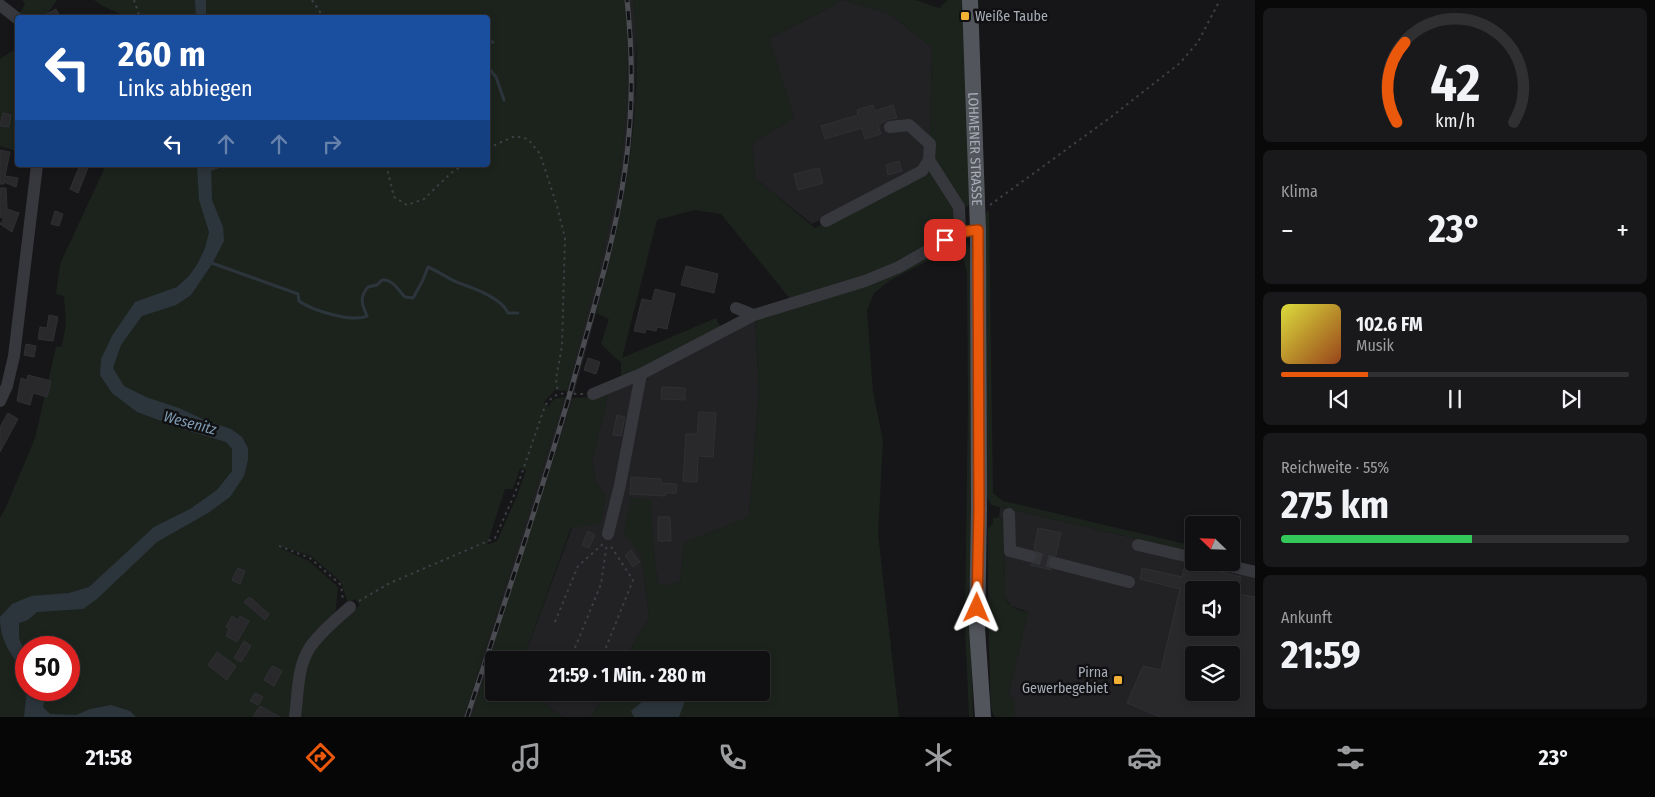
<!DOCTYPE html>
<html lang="de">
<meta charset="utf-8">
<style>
:root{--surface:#101012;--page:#19191b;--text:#f1f3f6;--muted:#9c9d9f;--line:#303032;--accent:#ea580c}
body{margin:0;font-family:"Fira Sans Condensed",sans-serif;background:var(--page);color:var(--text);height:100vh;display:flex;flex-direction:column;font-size:19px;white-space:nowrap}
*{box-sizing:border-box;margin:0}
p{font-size:16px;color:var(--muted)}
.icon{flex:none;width:28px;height:28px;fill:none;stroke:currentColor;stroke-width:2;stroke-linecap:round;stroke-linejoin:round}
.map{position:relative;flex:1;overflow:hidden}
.panel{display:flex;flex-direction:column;gap:8px;padding:8px;background:#09090a;width:400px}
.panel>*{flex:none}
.top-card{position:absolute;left:15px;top:15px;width:475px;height:152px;border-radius:5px;box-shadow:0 2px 8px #0003,0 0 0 1px var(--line);background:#1a4fa0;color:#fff;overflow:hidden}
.needle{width:32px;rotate:293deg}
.controls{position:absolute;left:1185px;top:516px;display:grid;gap:10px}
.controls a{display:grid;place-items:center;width:55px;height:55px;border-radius:5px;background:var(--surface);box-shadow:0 2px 8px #0003,0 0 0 1px var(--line);font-size:25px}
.speed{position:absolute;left:15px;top:636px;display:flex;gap:10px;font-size:25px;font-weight:700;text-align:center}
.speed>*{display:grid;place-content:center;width:65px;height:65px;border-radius:50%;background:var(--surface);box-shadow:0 2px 8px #0003,0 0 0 1px var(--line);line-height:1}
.speed .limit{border:8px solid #d22;background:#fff;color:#111}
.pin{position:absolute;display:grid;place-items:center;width:42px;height:42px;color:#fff;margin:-21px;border-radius:10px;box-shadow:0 2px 8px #0006}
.me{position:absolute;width:55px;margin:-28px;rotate:1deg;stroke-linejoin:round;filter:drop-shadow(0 0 4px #0008)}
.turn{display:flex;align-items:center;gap:18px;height:105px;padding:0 20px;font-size:22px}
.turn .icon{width:65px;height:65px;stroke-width:2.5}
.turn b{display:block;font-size:35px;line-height:42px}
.lanes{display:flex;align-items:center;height:48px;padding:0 20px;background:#0003;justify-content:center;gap:25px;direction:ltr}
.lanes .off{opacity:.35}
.big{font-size:38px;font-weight:700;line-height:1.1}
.panel .tile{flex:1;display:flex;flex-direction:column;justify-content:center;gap:8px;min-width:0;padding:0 18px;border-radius:8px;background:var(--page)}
.panel .dial{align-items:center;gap:0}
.dial svg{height:130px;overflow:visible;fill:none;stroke:var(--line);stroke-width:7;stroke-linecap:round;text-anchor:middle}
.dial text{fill:var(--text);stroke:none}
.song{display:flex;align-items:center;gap:15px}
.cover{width:60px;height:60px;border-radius:8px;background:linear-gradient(135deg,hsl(60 70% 55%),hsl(20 70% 35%))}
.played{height:5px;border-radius:2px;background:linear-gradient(90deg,var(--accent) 25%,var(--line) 25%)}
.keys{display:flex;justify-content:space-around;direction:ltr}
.heat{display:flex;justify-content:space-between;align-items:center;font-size:28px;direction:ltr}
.charge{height:8px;border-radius:4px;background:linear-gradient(90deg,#34c759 55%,var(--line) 0)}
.trip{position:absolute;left:485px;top:651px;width:285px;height:50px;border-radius:5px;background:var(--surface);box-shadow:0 2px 8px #0003,0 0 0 1px var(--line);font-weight:700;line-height:50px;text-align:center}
.menu{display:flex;height:80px;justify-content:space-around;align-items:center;background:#060607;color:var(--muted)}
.menu .icon{width:35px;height:35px}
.menu .current{color:var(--accent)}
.menu b{font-size:22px;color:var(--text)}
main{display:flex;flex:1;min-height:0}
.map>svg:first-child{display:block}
</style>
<main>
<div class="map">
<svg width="1255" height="717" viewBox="0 0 1255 717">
<rect width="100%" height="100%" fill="#161618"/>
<path fill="#222225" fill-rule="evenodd" d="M624,0H633L636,28L635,103L628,173L611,258L574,394H566L602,258L620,175L627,104L628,31Z
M843,0L888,13L932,47L930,137L924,161L912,175L812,224L755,178L752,143L794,118L769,39Z
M755,318L759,392L749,517L684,543L680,581L670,585H661L657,582L653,543L625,532L642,557L649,618L624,660H523L572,528L606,497L596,483L592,459L605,409L608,390Z
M565,397L573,398L489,659L472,717H464Z
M1000,507L1194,552V562H1231L1255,566V717H1016L1014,715L1013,708L1015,699L1008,697L1028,612L1011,606L1005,597L1004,520L999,517ZM1194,590H1231V628H1194ZM1194,655H1231V692H1194Z
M532,693H605L591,717H562Z"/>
<path fill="#1c231d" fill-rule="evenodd" d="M22,0H57L45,17H23L20,13L25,4Z
M94,0H624L628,31L627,104L620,175L602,258L567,391L555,390L544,402L548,407L554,399L565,397L464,717H298L301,684L312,649L360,605L355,599L348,603L341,582L311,556L289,549L278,547L309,561L338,587L335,617L306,648L293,717H0V518L6,507L35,438L56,347L62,346L66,324L64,296L56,294L60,264L106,165H488V18H129L103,6ZM520,468L526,470L517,496L497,541L487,545L505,489H513ZM26,648H69V690H26Z
M633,0H915L939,8L948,0H963V12L960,13V22H964L970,203L967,207L962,206L933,156L930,137L932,47L888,13L843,0L769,39L794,118L752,143L755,178L815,228L922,174L929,167C939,182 957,201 956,220C955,233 906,260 893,266C860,279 825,289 791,300L721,214L694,210L657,220L622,358L716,318L721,328L621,381V363L601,344L609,319L596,313C623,212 646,105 633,0Z
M17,48V151L0,146V59Z
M989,210L993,493L1003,501L1012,503L1194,546V552L991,505L987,497L985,476L987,327L984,214Z
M958,240L965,241L972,252L971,646L973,717H969L965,625L968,398L967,273L963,258L952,252L933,258L889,281L874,293L867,310L873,392L883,441L878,534L899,717H679L687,696V693L761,692V660H624L649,618L642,557L624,532L631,498L651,499L653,543L657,582L661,585H670L680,581L684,543L749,517L759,392L755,318Z
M608,390L605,409L592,459L596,483L606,497L600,524L571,528L523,660H494V692L532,693L562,717H472L489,659L573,398L592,397Z
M999,517L1004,520L1005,597C1009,608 1018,610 1028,612L1008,697L1015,699L1014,715L1016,717H995C988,707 991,688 990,676C988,627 988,578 988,529L993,523V518Z
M605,693H643L644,700L632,711L634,717H591Z"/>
<path fill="#2c353c" d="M195,0H206V17H196Z
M197,165H211L212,200L223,227L224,241L212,264L191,295L176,305L142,316L121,345L113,368L124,386L146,397L179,408L207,421L231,429L242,437L248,448V460L244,476L230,497L208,513L157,542L97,599L83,609L37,612L28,620L19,623V638L26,655V683C19,657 0,650 0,617L12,604L31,596L69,593L89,587L154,527L190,509L217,490L232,471V449L226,442L186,430L137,412L112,393L100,375L101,359L112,336L135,302L177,287L189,276L198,263L205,248L209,232L199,200Z
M27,690H42L45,699L43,707L50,714L76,715L90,709L111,705L130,711L136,717H24Z
M643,693H687V696L679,717H634L631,711L644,700Z"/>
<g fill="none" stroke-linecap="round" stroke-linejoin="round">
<path stroke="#2c353c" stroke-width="3" d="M488,41L493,42
M488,67L496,77L504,100
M208,170L224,165
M209,262L298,294L299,301C311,310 352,323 367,316C362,305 359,297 368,287L377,285L382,280C393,279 398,290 405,297L413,298L423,280L428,267C438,271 450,280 459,283C473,288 502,298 508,313H518"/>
</g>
<path fill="#29292c" stroke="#303034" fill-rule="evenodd" d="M56,9L61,18H39Z
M873,105L875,111L893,105L897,118L889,119L878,125L881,134L865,139L862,128L825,139L821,126L858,115L857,110Z
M3,113L11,115L9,127L0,126Z
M0,150L10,152L5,176L18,178L16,187L4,182V184H0Z
M899,161L902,171L888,175L886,165Z
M80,165H89L78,193L70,189Z
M819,168L823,183L798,190L794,174Z
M0,188H6L7,209L19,213L12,232L0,224L4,219L0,217Z
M55,211L63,214L59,226L51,224Z
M686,266L718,274L714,293L681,285Z
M655,289L675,294L667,329L657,327L656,331L646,329L645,333L634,331L642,299L652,301Z
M49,315L58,317L53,341L38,339L40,327L47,328Z
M26,344L36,346L34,357L24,355Z
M588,358L600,362L596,374L584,370Z
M28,375L51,381L47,397L33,393L30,405L17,401L21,378L27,380Z
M662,387L685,388V400L661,399Z
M699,412L716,413L713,457L698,456L697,482L683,481L686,434H697Z
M8,413L18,419L0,452V427Z
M617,415L625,417L621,436L613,435Z
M631,477L661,479V483L677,484L676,493H665V496L630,494Z
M658,517H670L671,541H658Z
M1038,528L1061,533L1056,555L1050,557L1047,561V566L1052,570L1030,565L1035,562L1038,557V553L1034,549Z
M588,531L595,535L589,548L582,545Z
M631,550L640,562L633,567L625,555Z
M1185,564L1197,566L1241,577L1238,590H1194V628H1231V593L1255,597V717H1160L1127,703L1143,666L1161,670L1180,589L1140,579L1142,568L1182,577ZM1194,655H1231V692H1194Z
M238,568L245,571L240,584L232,580Z
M248,598H251L269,614L265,620L244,602Z
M232,616L238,620L240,616L249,621L237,642L226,636L229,629L226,627Z
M244,641L251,646L241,662L234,658Z
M217,652L236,666L227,680L208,665Z
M272,666L282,671L274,686L264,680Z
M255,693L263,697L258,705L250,701Z
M260,706L280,717H253Z"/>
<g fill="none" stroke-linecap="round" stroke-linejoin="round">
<path stroke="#333438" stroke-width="12" stroke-dasharray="12 6" stroke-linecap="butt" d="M1030,556L1055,563"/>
<path stroke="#3d3f44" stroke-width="2" stroke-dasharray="2.5 4" stroke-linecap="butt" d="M134,0L140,18
M312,0L324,18
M488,148L515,136L528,139L540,154L557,206L565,238L562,346L556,379L558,393
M386,165L394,197L407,205L424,199L451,173L463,165
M990,205L1111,117L1180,63L1198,42L1220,0
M279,546L310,558L341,585L343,600
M359,601L390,583L495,538L515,493L545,406C557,389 564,394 583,394
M555,622L578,566L604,543
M570,660L601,584L607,543
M601,660L633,580L610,545"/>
<path stroke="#37383d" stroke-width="12" d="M0,5L18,19
M890,127L909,125L930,144L929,160L959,207L960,232
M826,221L922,171L929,160
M736,308L754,315
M593,394L641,374L754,315L865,281L899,267L960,232L978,230
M0,401L7,386L14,356L37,165
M1009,514L1010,551L1030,556
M608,534L620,485L641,374
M1138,545L1194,558
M1214,562L1255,572
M1055,563L1129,582
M295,717C298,695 297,668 309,649C318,634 337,619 350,607"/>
<path stroke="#53555c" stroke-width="16" id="s1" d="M970,0L978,230L979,510L977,628L983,717"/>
<defs>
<path id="rail" d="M467,717C504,605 542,492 574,379C593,310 615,240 625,170C633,114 633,56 627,0"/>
</defs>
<use href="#rail" stroke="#4a4c52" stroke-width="5"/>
<use href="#rail" stroke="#111113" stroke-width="3" stroke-dasharray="9" stroke-linecap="butt"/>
</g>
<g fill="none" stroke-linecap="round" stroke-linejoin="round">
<defs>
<path id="route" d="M945,240L960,232L978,230L979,510L977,608"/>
</defs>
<use href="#route" stroke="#983908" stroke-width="12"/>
<use href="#route" stroke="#ea580c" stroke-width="9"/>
</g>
<g fill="#f2b134" stroke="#111113" stroke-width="2">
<rect x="960" y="11" width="10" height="10" rx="2.5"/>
<rect x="1113" y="675" width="10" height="10" rx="2.5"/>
</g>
<g text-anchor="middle" stroke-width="5" stroke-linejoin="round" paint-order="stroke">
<g font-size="14" fill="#a8adb8" stroke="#111113" text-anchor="start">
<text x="975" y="21">Weiße Taube</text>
<text x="1108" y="677" text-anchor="end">Pirna<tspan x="1108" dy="16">Gewerbegebiet</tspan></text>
</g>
<g font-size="14" fill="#a8adb8" stroke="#111113">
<text dy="5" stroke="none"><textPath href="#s1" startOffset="149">LOHMENER STRASSE</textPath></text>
</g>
<g font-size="15" font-style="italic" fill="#7f9bb3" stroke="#111113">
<text transform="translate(190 423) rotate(15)" y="5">Wesenitz</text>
</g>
</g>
</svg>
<div class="controls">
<a><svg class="needle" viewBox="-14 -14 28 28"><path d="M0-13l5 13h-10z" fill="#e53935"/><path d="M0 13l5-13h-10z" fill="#9c9d9f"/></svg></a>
<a><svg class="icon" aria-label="sound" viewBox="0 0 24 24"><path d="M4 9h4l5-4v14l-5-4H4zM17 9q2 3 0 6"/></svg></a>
<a><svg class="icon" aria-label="layers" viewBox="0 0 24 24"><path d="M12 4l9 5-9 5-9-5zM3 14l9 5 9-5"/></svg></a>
</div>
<div class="speed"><div class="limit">50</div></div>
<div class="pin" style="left:945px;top:240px;background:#d93025"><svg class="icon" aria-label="arrive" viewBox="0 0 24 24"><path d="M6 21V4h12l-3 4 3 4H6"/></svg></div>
<svg class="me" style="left:977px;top:608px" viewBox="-20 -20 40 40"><path d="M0-17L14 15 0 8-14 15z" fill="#ea580c" stroke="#fff" stroke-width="4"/></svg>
<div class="trip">21:59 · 1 Min. · 280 m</div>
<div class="top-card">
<div class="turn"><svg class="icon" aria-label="left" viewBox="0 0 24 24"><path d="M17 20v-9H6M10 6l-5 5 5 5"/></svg><div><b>260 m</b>Links abbiegen</div></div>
<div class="lanes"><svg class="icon" aria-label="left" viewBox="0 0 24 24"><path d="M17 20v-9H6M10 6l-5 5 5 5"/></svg><svg class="icon off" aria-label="ahead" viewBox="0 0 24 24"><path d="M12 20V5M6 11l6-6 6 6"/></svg><svg class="icon off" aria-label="ahead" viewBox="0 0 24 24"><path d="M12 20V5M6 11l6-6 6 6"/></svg><svg class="icon off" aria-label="right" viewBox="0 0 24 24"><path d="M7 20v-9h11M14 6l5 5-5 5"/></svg></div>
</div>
</div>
<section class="panel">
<div class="tile dial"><svg viewBox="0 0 100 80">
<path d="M14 69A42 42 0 1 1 86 69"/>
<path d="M14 69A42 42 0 0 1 19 20" stroke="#ea580c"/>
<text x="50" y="56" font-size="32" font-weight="700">42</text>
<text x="50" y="72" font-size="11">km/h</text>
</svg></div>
<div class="tile"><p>Klima</p>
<div class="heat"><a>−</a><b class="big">23°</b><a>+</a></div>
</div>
<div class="tile">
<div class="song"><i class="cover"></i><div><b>102.6 FM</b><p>Musik</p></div></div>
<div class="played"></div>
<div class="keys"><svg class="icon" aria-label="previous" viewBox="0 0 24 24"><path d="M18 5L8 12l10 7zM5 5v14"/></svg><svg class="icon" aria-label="pause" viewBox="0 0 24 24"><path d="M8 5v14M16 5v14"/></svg><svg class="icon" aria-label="next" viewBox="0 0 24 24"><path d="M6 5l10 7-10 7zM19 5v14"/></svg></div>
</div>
<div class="tile"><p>Reichweite · 55%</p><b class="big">275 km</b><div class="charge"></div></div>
<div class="tile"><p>Ankunft</p><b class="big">21:59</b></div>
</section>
</main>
<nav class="menu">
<b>21:58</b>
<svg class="icon current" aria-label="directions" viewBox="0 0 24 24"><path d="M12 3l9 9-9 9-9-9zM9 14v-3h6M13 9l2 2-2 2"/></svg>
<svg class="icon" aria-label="music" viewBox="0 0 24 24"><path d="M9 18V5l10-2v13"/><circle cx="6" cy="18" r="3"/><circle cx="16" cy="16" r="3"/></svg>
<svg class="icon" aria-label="phone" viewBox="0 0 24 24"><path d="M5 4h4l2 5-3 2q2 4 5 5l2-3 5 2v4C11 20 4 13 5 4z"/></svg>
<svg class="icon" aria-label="climate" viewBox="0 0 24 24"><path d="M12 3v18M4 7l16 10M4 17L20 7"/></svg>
<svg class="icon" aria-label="car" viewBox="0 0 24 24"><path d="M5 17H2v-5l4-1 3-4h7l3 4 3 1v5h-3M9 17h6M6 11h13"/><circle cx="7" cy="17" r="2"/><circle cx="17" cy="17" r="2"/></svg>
<svg class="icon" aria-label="filters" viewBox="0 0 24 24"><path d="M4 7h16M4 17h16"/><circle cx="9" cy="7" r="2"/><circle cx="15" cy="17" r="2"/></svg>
<b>23°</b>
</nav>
